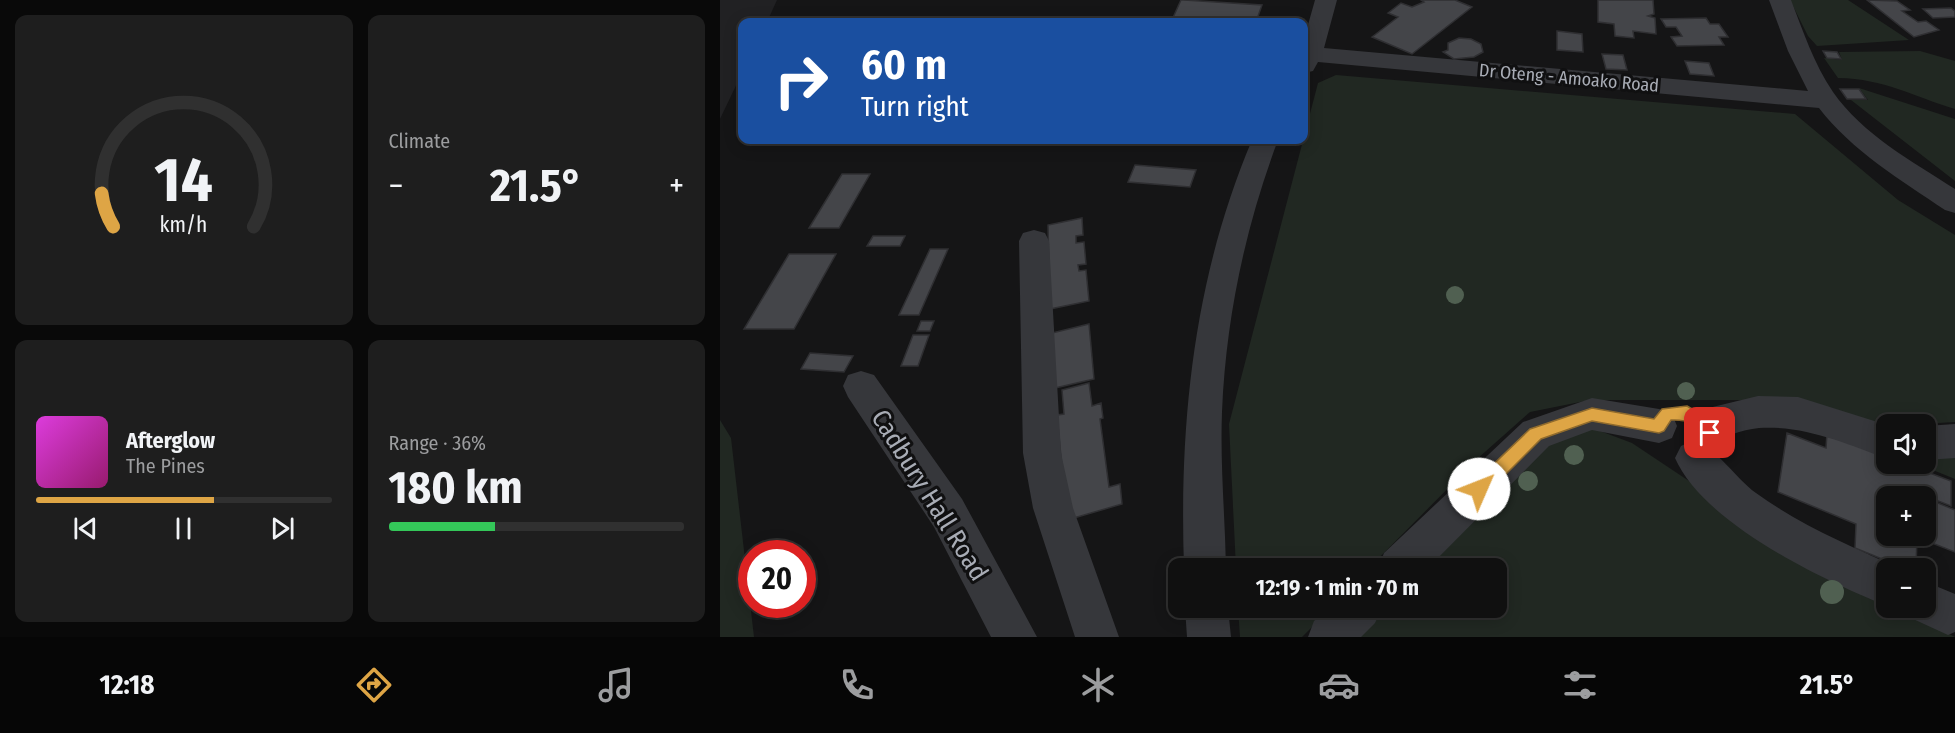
<!DOCTYPE html>
<meta charset="utf-8">
<style>
:root{--surface:#101010;--page:#1e1e1e;--text:#f1f3f6;--muted:#9c9d9f;--line:#303030;--accent:#dea545}
body{margin:0;font-family:"Fira Sans Condensed",sans-serif;background:var(--page);color:var(--text);height:100vh;display:flex;flex-direction:column;font-size:22px;white-space:nowrap}
*{box-sizing:border-box;margin:0}
p{font-size:20px;color:var(--muted)}
.icon{flex:none;width:33px;height:33px;fill:none;stroke:currentColor;stroke-width:2;stroke-linecap:round;stroke-linejoin:round}
.map{position:relative;flex:1;overflow:hidden}
.details{display:flex;flex-direction:column;gap:15px;padding:15px;background:#090909;width:720px}
.details>*{flex:none}
.banner{position:absolute;left:18px;top:18px;width:570px;height:126px;border-radius:12px;box-shadow:0 3px 15px #0003,0 0 0 2px var(--line);background:#1a4fa0;color:#fff;overflow:hidden}
.buttons{position:absolute;left:1156px;top:414px;display:grid;gap:12px}
.buttons a{display:grid;place-items:center;width:60px;height:60px;border-radius:12px;background:var(--surface);box-shadow:0 3px 15px #0003,0 0 0 2px var(--line);font-size:30px}
.speed{position:absolute;left:18px;top:540px;display:flex;gap:12px;font-size:30px;font-weight:700;text-align:center}
.speed>*{display:grid;place-content:center;width:78px;height:78px;border-radius:50%;background:var(--surface);box-shadow:0 3px 15px #0003,0 0 0 2px var(--line);line-height:1}
.speed .limit{border:9px solid #d22;background:#fff;color:#111}
.pin{position:absolute;display:grid;place-items:center;width:51px;height:51px;color:#fff;margin:-26px;border-radius:12px;box-shadow:0 3px 9px #0006}
.me{position:absolute;width:66px;margin:-33px;rotate:46deg;stroke-linejoin:round;filter:drop-shadow(0 0 4px #0008)}
.turn{display:flex;align-items:center;gap:21px;height:126px;padding:0 24px;font-size:27px}
.turn .icon{width:78px;height:78px;stroke-width:2.5}
.turn b{display:block;font-size:42px;line-height:51px}
.big{font-size:45px;font-weight:700;line-height:1.1}
.details .card{flex:1;display:flex;flex-direction:column;justify-content:center;gap:9px;min-width:0;padding:0 21px;border-radius:12px;background:var(--page)}
.details .dial{align-items:center;gap:0}
.dial svg{height:156px;overflow:visible;fill:none;stroke:var(--line);stroke-width:7;stroke-linecap:round;text-anchor:middle}
.dial text{fill:var(--text);stroke:none}
.song{display:flex;align-items:center;gap:18px}
.cover{width:72px;height:72px;border-radius:9px;background:linear-gradient(135deg,hsl(300 70% 55%),hsl(320 70% 35%))}
.played{height:6px;border-radius:3px;background:linear-gradient(90deg,var(--accent) 60%,var(--line) 60%)}
.keys{display:flex;justify-content:space-around;direction:ltr}
.heat{display:flex;justify-content:space-between;align-items:center;font-size:33px;direction:ltr}
.charge{height:9px;border-radius:4px;background:linear-gradient(90deg,#34c759 36%,var(--line) 0)}
.details .tiles{flex:1;display:grid;gap:15px;grid-template-columns:repeat(2,1fr)}
.trip{position:absolute;left:448px;top:558px;width:339px;height:60px;border-radius:12px;background:var(--surface);box-shadow:0 3px 15px #0003,0 0 0 2px var(--line);font-weight:700;line-height:60px;text-align:center}
.tabs{display:flex;height:96px;justify-content:space-around;align-items:center;background:#060606;color:var(--muted)}
.tabs .icon{width:42px;height:42px}
.tabs .selected{color:var(--accent)}
.tabs b{font-size:27px;color:var(--text)}
main{display:flex;flex:1;min-height:0}
.map>svg:first-child{display:block}
</style>
<main>
<section class="details">
<div class="tiles">
<div class="card dial"><svg viewBox="0 0 100 80">
<path d="M14 69A42 42 0 1 1 86 69"/>
<path d="M14 69A42 42 0 0 1 8 52" stroke="#dea545"/>
<text x="50" y="56" font-size="32" font-weight="700">14</text>
<text x="50" y="72" font-size="11">km/h</text>
</svg></div>
<div class="card"><p>Climate</p>
<div class="heat"><a>−</a><b class="big">21.5°</b><a>+</a></div>
</div>
<div class="card">
<div class="song"><i class="cover"></i><div><b>Afterglow</b><p>The Pines</p></div></div>
<div class="played"></div>
<div class="keys"><svg class="icon" aria-label="previous" viewBox="0 0 24 24"><path d="M18 5L8 12l10 7zM5 5v14"/></svg><svg class="icon" aria-label="pause" viewBox="0 0 24 24"><path d="M8 5v14M16 5v14"/></svg><svg class="icon" aria-label="next" viewBox="0 0 24 24"><path d="M6 5l10 7-10 7zM19 5v14"/></svg></div>
</div>
<div class="card"><p>Range · 36%</p><b class="big">180 km</b><div class="charge"></div></div>
</div>
</section>
<div class="map">
<svg width="1235" height="637" viewBox="0 0 1235 637">
<rect width="100%" height="100%" fill="#151516"/>
<path fill="#212123" d="M0,0H57L47,22H22V73L0,119Z"/>
<path fill="#212822" d="M1070,0H1128L1189,40L1097,46L1088,36Z
M1200,51L1235,61V109C1192,96 1165,79 1118,78L1104,58L1122,60L1119,52Z
M616,75L1075,114L1178,200L1235,235V422L1167,426L1029,400H870L810,412L757,459L649,568H516L509,424L598,83Z
M1139,88L1235,119V181L1131,100H1148Z
M0,420L11,438L34,637H0Z
M872,428L912,443L978,487L1167,601V608H1180L1235,637H635L664,608H777V568H703L825,445Z
M1235,455V479L1198,464H1206V460Z
M518,608H611L582,637H520Z"/>
<path fill="#444549" stroke="#2f2f32" stroke-width="1.5" d="M461,0H464L542,5L536,22H451Z
M735,0L752,7L692,54L652,37L678,17L668,13L681,3L692,7L704,2L701,0Z
M878,0H933L934,14L928,16L935,18L936,34L913,31L914,38L895,36L894,24L878,22Z
M1147,0L1177,1L1190,10L1182,11L1198,22L1206,21L1219,30L1194,37Z
M1231,8L1235,11V17L1213,18L1203,9Z
M986,18L990,24H999L1008,37H999L1004,45L957,46L951,37L962,36L956,27H946L941,19Z
M837,31L862,34L863,52L837,50Z
M739,38L751,39L761,44L763,52L754,57L734,59L723,52L728,50V43Z
M1103,51L1117,52L1121,59L1107,58Z
M882,54L903,55L907,70L886,69Z
M965,61L989,63L994,76L970,74Z
M1120,89H1139L1146,99H1127Z
M415,165L476,170L470,187L408,182Z
M122,174H150L119,228H89Z
M362,218L363,235L356,236V243L364,242L366,264L358,265L359,271L366,270L369,301L330,309L328,225Z
M153,236H185L180,246H147Z
M210,249H228L199,315H179Z
M69,254H116L74,329H24Z
M201,321H214L210,331H197Z
M369,324L374,379L335,388L332,333Z
M193,335H209L198,366H181Z
M90,353L133,356L124,372L81,369Z
M369,383L372,406L381,403L383,418L380,419L389,487L400,484L402,504L347,520L337,415L344,414L342,390Z
M1067,433L1106,448L1107,433L1167,456V464H1186L1231,481V506L1182,487V496H1167V536H1189L1197,538L1196,568H1184L1135,548L1136,524L1058,492Z
M1206,498L1235,510V552L1194,536H1206Z"/>
<g fill="none" stroke-linecap="round" stroke-linejoin="round">
<path fill="#36373b" fill-rule="evenodd" d="M595,0H617L604,48L1088,91L1068,51L1049,0H1071C1083,31 1094,64 1113,92C1142,134 1193,162 1235,189V213L1225,210C1181,180 1132,151 1099,108L598,62L593,71L584,73V39Z
M532,140H558C525,228 506,318 502,412C500,464 505,516 506,568H464C459,421 474,277 532,140Z
M314,230L325,233L329,241L341,453L353,508L399,637H355L313,508L303,453L299,241L303,233Z
M141,371L154,375L242,499L317,637H271L214,527L128,397L123,386L128,375Z
M1038,396L1078,397L1167,425V459C1128,444 1084,425 1039,428C1015,430 996,445 972,436L967,424L972,412Z
M872,398L939,409L952,414L957,426L952,438L939,443L872,430L829,446L708,568H658L664,553L803,422Z
M1235,424V458L1206,460V426Z
M974,440C1000,451 1014,477 1036,493C1080,525 1130,546 1179,568H1167V606C1103,580 984,524 955,458L961,446Z
M1206,582L1235,594V632L1228,635L1191,618L1186,608H1206Z
M465,608H508L511,637H467Z
M609,608H662L655,623L641,637H588L594,621Z"/>
</g>
<g fill="#506051">
<circle cx="735" cy="295" r="9"/>
<circle cx="966" cy="391" r="9"/>
<circle cx="854" cy="455" r="10"/>
<circle cx="808" cy="481" r="10"/>
<circle cx="1112" cy="592" r="12"/>
</g>
<path fill="#dea545" stroke="#906b2d" stroke-width="1.5" d="M967,406L991,420L998,433L996,438H985C977,424 967,419 951,420L944,431L939,433L872,421L821,439L765,495L759,497L753,495L751,489L753,484L810,429L816,427L872,408L934,419L942,409Z"/>
<g text-anchor="middle" stroke-width="6" stroke-linejoin="round" paint-order="stroke">
<g font-size="18" fill="#a8acb5" stroke="#101011">
<text transform="translate(849 78) rotate(5)" y="6">Dr Oteng - Amoako Road</text>
</g>
<g font-size="26" fill="#a8acb5" stroke="#101011">
<text transform="translate(210 495) rotate(58)" y="9">Cadbury Hall Road</text>
</g>
</g>
</svg>
<div class="buttons">
<a><svg class="icon" aria-label="sound" viewBox="0 0 24 24"><path d="M4 9h4l5-4v14l-5-4H4zM17 9q2 3 0 6"/></svg></a>
<a>+</a>
<a>−</a>
</div>
<div class="speed"><div class="limit">20</div></div>
<div class="pin" style="left:990px;top:433px;background:#d93025"><svg class="icon" aria-label="arrive" viewBox="0 0 24 24"><path d="M6 21V4h12l-3 4 3 4H6"/></svg></div>
<svg class="me" style="left:759px;top:489px" viewBox="-20 -20 40 40"><circle r="19" fill="#fff"/><path d="M0-13L10 11 0 6-10 11z" fill="#dea545"/></svg>
<div class="trip">12:19 · 1 min · 70 m</div>
<div class="banner">
<div class="turn"><svg class="icon" aria-label="right" viewBox="0 0 24 24"><path d="M7 20v-9h11M14 6l5 5-5 5"/></svg><div><b>60 m</b>Turn right</div></div>
</div>
</div>
</main>
<nav class="tabs">
<b>12:18</b>
<svg class="icon selected" aria-label="directions" viewBox="0 0 24 24"><path d="M12 3l9 9-9 9-9-9zM9 14v-3h6M13 9l2 2-2 2"/></svg>
<svg class="icon" aria-label="music" viewBox="0 0 24 24"><path d="M9 18V5l10-2v13"/><circle cx="6" cy="18" r="3"/><circle cx="16" cy="16" r="3"/></svg>
<svg class="icon" aria-label="phone" viewBox="0 0 24 24"><path d="M5 4h4l2 5-3 2q2 4 5 5l2-3 5 2v4C11 20 4 13 5 4z"/></svg>
<svg class="icon" aria-label="climate" viewBox="0 0 24 24"><path d="M12 3v18M4 7l16 10M4 17L20 7"/></svg>
<svg class="icon" aria-label="car" viewBox="0 0 24 24"><path d="M5 17H2v-5l4-1 3-4h7l3 4 3 1v5h-3M9 17h6M6 11h13"/><circle cx="7" cy="17" r="2"/><circle cx="17" cy="17" r="2"/></svg>
<svg class="icon" aria-label="filters" viewBox="0 0 24 24"><path d="M4 7h16M4 17h16"/><circle cx="9" cy="7" r="2"/><circle cx="15" cy="17" r="2"/></svg>
<b>21.5°</b>
</nav>
